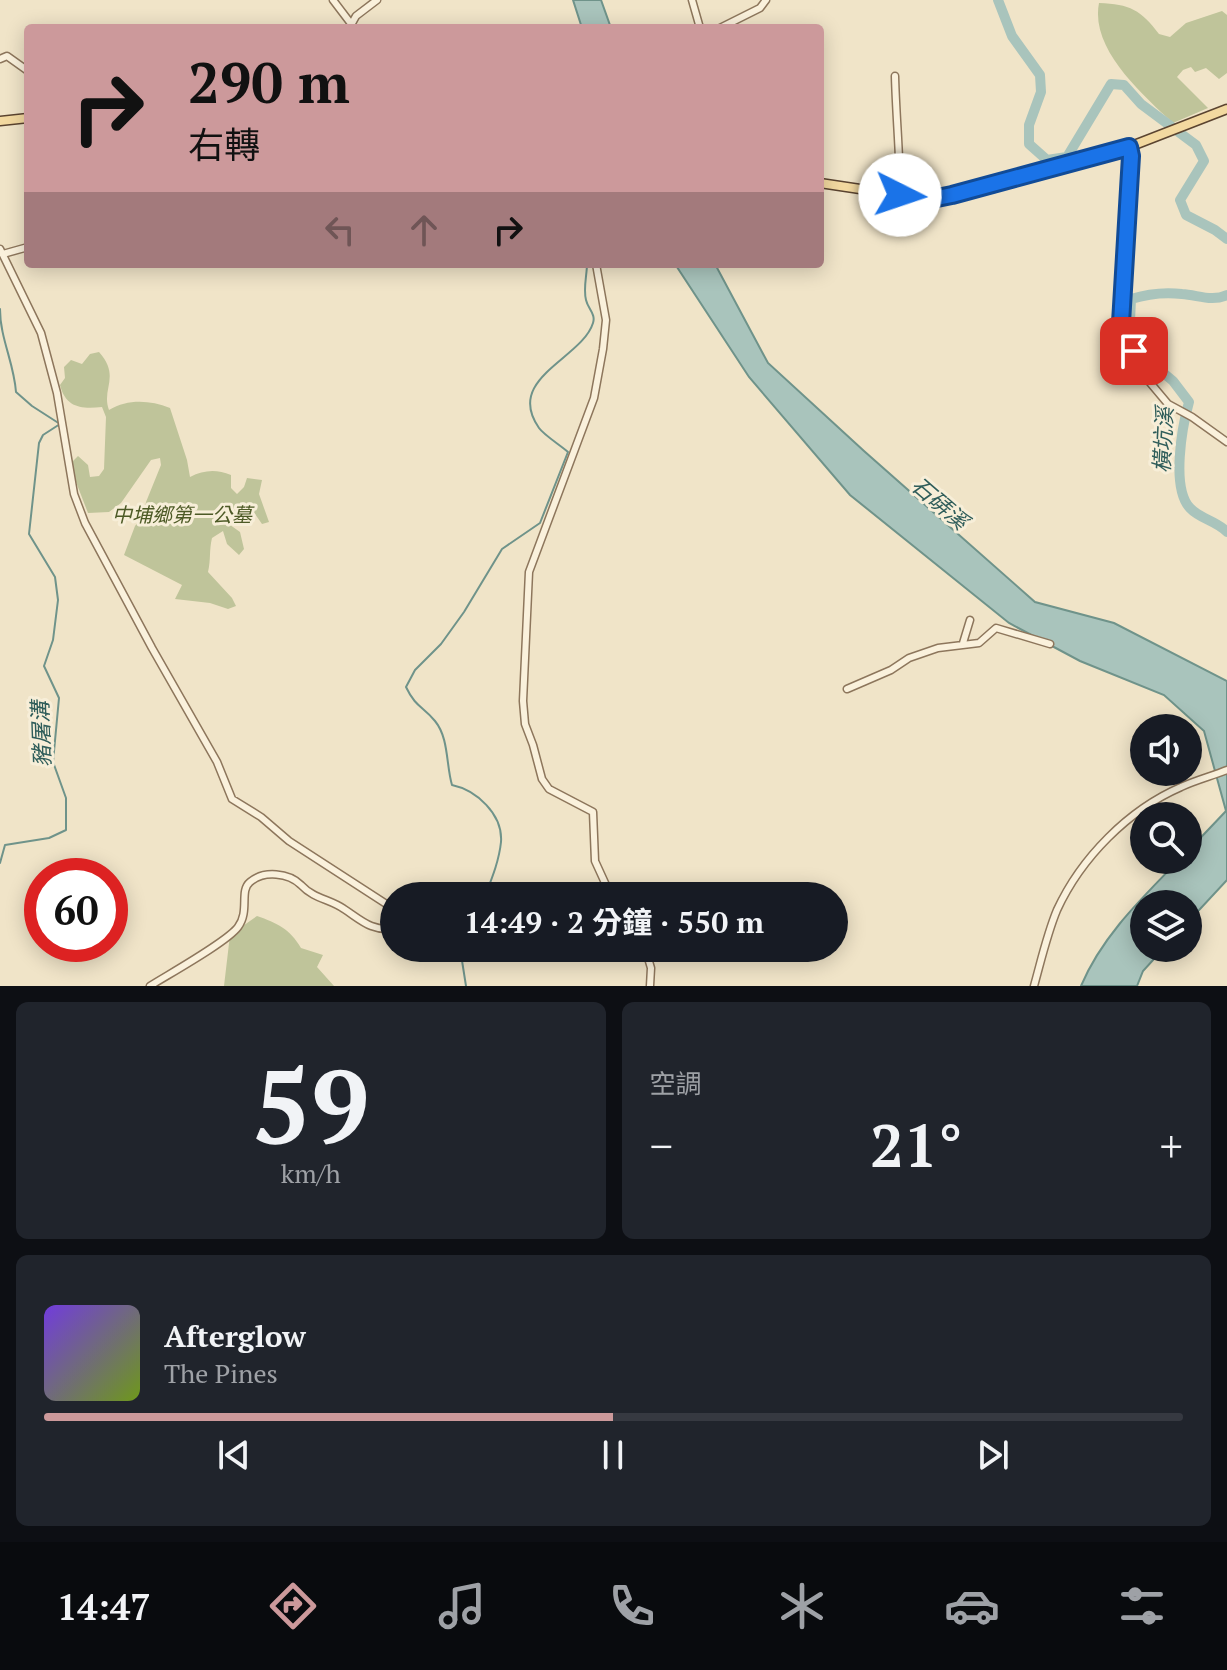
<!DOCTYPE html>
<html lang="zh-TW">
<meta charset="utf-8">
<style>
:root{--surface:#171b24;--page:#20242c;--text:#f1f3f6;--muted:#9ea1a6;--line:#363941;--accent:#cc999b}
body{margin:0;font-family:"PT Serif","Noto Sans TC",serif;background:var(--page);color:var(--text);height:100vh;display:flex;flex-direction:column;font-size:30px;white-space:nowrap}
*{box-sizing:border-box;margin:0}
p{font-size:26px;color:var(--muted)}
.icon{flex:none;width:44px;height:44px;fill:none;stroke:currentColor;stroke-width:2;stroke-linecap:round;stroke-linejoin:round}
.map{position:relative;height:986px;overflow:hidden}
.side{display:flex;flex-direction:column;gap:16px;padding:16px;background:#0d0f14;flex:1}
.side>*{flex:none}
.hud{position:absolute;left:24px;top:24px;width:800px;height:244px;border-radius:8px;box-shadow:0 4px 20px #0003;background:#cc999b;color:#111;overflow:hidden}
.controls{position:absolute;left:1130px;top:714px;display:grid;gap:16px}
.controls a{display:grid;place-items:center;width:72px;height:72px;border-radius:50%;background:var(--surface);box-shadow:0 4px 20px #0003;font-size:40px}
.speed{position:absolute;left:24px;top:858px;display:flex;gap:16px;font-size:40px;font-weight:700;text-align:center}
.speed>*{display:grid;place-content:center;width:104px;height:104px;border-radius:50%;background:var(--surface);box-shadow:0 4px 20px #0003;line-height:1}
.speed .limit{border:12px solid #d22;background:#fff;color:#111}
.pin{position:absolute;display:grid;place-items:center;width:68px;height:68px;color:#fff;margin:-34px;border-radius:16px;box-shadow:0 4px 12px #0006}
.me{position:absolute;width:88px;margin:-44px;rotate:94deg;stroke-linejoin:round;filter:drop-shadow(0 0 6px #0008)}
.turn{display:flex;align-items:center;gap:28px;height:168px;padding:0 32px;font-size:36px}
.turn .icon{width:104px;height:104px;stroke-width:2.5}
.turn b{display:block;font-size:56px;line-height:68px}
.lanes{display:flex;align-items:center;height:76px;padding:0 32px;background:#0003;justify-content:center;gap:40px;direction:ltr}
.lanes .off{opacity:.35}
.big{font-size:60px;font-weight:700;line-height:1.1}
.side .widget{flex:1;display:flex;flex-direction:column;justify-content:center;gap:12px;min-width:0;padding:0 28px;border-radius:12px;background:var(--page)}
.side .dial{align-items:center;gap:0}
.dial b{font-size:104px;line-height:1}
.song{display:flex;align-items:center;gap:24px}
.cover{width:96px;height:96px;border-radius:12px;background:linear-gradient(135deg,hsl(260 70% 55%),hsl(80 70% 35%))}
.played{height:8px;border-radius:4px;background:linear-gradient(90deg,var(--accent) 50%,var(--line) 50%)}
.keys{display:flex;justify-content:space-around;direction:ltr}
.heat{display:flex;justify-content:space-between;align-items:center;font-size:44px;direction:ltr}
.side .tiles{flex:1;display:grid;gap:16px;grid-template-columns:1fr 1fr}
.widget:last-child{grid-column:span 2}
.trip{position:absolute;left:380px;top:882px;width:468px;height:80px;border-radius:40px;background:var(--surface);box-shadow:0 4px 20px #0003;font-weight:700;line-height:80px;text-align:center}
.tab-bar{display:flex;height:128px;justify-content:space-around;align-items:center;background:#090b0e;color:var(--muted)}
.tab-bar .icon{width:56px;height:56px}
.tab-bar .current{color:var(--accent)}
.tab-bar b{font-size:36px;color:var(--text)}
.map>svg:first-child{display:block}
</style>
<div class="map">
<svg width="1227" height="986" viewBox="0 0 1227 986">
<rect width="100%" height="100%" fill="#f0e4c8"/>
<path fill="#bfc49a" d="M1099,3C1130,4 1141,10 1159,34L1170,37L1186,23L1222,11L1227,15V73L1219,79L1206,68L1195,72L1191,67L1183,70L1177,77L1208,108L1173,123C1142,94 1090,49 1099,3Z
M99,352C121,377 101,388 109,410C128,399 149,400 170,408L187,460L190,477C204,470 216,469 231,475V488L237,494L244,487L247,478L262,480L259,494L269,522L262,524L253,511H231L226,522L240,532L244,549L239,555L227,544L223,531L212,538C209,550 211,560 208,572L232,598L236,606L228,609L210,603L175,599L182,585L124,555L135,526L144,515L146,502L161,465L160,458L151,460L121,503L109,512L88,513L76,482L72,462L78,456L88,465L90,477L99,476L104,469L106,417L102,407C81,409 66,408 60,385L65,378L64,367L71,360L82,364L90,354Z
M257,916C277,923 290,929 301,948L323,955L317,967L334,986H224L230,935Z"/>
<path fill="#a9c4bc" stroke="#6f938a" stroke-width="2" d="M573,0H601L611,28H582Z
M675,264H715L768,363L864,451L1035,602L1114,623L1227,681V880L1188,922V904H1144V948H1164L1143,971L1137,986H1081C1102,936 1142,898 1179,860H1188V851L1226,811L1204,731L1164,695L1080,661L1009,623L850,495L749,377Z"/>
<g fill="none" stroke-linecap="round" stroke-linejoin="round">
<path stroke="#6f938a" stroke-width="2" d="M0,309C0,338 14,363 16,392L32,406L60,424L43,435L39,443L29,534L55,577L58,600L53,640L44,666L59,698L53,762L66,798V830L49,838L5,845L0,863
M485,896C492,878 499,861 501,842C503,814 476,790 452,785C446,765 449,738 435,721C423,706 416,708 406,687L415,670L441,644L464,612L502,549L540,523L568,452C560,445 544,435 539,428C504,378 582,359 593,323C596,314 588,309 586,300C583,288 587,275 587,264
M460,948L466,986"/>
<path stroke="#a9c4bc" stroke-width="10" d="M998,0L1012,36L1040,75L1041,92L1029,125V144L1047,160L1067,157L1111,84L1124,85L1141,104L1196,145L1204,161L1180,200L1186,215L1215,230L1227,239
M1227,295C1212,302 1198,295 1182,294C1165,292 1147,294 1131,299L1130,321L1155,366L1173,381L1189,402C1182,427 1171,488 1190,508C1200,519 1217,521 1227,532"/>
<defs>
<path id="minor" d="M333,0L352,25
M692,0L700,28
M351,25L356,16L377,0
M720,28L760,8L766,0
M0,59L7,56L28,71
M895,76C896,116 900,155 900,195
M1129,147L1131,156L1121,323L1147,379L1168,404L1192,417L1227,442
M0,249L41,333L57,393L74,494L85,523L152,648L217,762L232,799L261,817L289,841L394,909
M3,254L28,247
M596,264L606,320L603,349L594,398L529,572L523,701L525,724L533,745L542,779L549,789L593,812L595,861L611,896
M963,643L970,620
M847,689L891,670L909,658L938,648L979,643L996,628L1050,644
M645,948L651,968L650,986
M150,986C169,974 227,942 238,927C250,911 239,891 250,882C264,870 289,873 301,885C314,899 330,899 344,909C361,920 372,932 394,928
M1034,986C1041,961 1047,934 1057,910C1081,858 1128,810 1181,787C1196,780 1212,776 1227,770"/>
<path id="major" d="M0,121L28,118
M820,183L920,198H940L1129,147L1227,109"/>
</defs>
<use href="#minor" stroke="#8d765c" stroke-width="9"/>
<use href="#major" stroke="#5b4430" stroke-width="11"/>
<use href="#minor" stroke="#faf1dc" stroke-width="6"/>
<use href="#major" stroke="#f3d9a0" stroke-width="8"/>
</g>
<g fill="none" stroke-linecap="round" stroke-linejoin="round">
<defs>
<path id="route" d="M900,195L932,199L952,195L1129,147L1131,156L1121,323L1134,351"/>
</defs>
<use href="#route" stroke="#114b97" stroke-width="20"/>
<use href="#route" stroke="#1a73e8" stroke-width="14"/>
</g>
<g text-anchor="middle" stroke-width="6" stroke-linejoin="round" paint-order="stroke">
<g font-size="20" font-style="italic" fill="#4d5a26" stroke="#f7eed8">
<text x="182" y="522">中埔鄉第一公墓</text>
</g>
<g font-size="22" font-style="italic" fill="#2f5d5a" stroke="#f7eed8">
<text transform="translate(1163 440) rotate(-87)" y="8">橫坑溪</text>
<text transform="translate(940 503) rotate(41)" y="8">石硦溪</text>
<text transform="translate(41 734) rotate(-92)" y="8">豬屠溝</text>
</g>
</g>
</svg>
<div class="controls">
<a><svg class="icon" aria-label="sound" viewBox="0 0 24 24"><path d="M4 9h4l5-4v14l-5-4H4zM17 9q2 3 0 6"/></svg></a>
<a><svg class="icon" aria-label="search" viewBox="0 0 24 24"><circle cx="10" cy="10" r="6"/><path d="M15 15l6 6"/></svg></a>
<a><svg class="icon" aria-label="layers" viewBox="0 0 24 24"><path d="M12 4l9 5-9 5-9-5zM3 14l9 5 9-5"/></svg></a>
</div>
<div class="speed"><div class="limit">60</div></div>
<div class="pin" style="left:1134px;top:351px;background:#d93025"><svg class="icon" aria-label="arrive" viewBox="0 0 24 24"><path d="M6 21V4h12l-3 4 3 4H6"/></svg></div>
<svg class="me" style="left:900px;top:195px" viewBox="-20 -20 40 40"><circle r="19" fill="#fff"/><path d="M0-13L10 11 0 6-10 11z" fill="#1a73e8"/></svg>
<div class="trip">14:49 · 2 分鐘 · 550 m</div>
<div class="hud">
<div class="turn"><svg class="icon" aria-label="right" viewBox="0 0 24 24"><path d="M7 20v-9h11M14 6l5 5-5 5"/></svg><div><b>290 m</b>右轉</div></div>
<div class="lanes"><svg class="icon off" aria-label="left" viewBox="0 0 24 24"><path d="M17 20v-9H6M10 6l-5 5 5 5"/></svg><svg class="icon off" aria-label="ahead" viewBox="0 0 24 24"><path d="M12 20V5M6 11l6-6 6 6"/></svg><svg class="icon" aria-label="right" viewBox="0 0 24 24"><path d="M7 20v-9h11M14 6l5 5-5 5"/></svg></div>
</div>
</div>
<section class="side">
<div class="tiles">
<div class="widget dial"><b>59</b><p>km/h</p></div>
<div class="widget"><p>空調</p>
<div class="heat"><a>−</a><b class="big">21°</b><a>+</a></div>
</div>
<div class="widget">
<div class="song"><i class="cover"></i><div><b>Afterglow</b><p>The Pines</p></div></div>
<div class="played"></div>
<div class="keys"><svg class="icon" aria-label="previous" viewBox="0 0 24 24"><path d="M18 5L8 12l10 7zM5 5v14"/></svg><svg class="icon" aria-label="pause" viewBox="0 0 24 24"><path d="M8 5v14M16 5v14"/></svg><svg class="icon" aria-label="next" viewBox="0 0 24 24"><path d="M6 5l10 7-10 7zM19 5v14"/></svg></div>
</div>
</div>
</section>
<nav class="tab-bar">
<b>14:47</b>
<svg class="icon current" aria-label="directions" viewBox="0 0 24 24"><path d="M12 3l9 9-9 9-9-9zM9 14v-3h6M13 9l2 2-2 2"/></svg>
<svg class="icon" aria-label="music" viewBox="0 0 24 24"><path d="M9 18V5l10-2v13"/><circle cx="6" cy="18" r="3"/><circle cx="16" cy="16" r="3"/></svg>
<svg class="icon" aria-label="phone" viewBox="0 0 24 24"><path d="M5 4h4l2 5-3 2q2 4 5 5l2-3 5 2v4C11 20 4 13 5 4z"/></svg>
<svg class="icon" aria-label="climate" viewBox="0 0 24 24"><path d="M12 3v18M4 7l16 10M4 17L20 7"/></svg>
<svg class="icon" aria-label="car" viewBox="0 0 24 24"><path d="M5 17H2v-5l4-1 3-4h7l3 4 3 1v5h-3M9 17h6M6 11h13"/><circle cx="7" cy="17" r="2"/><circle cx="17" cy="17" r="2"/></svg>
<svg class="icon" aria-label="filters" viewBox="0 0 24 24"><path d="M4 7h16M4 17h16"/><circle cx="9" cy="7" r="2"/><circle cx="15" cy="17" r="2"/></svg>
</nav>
